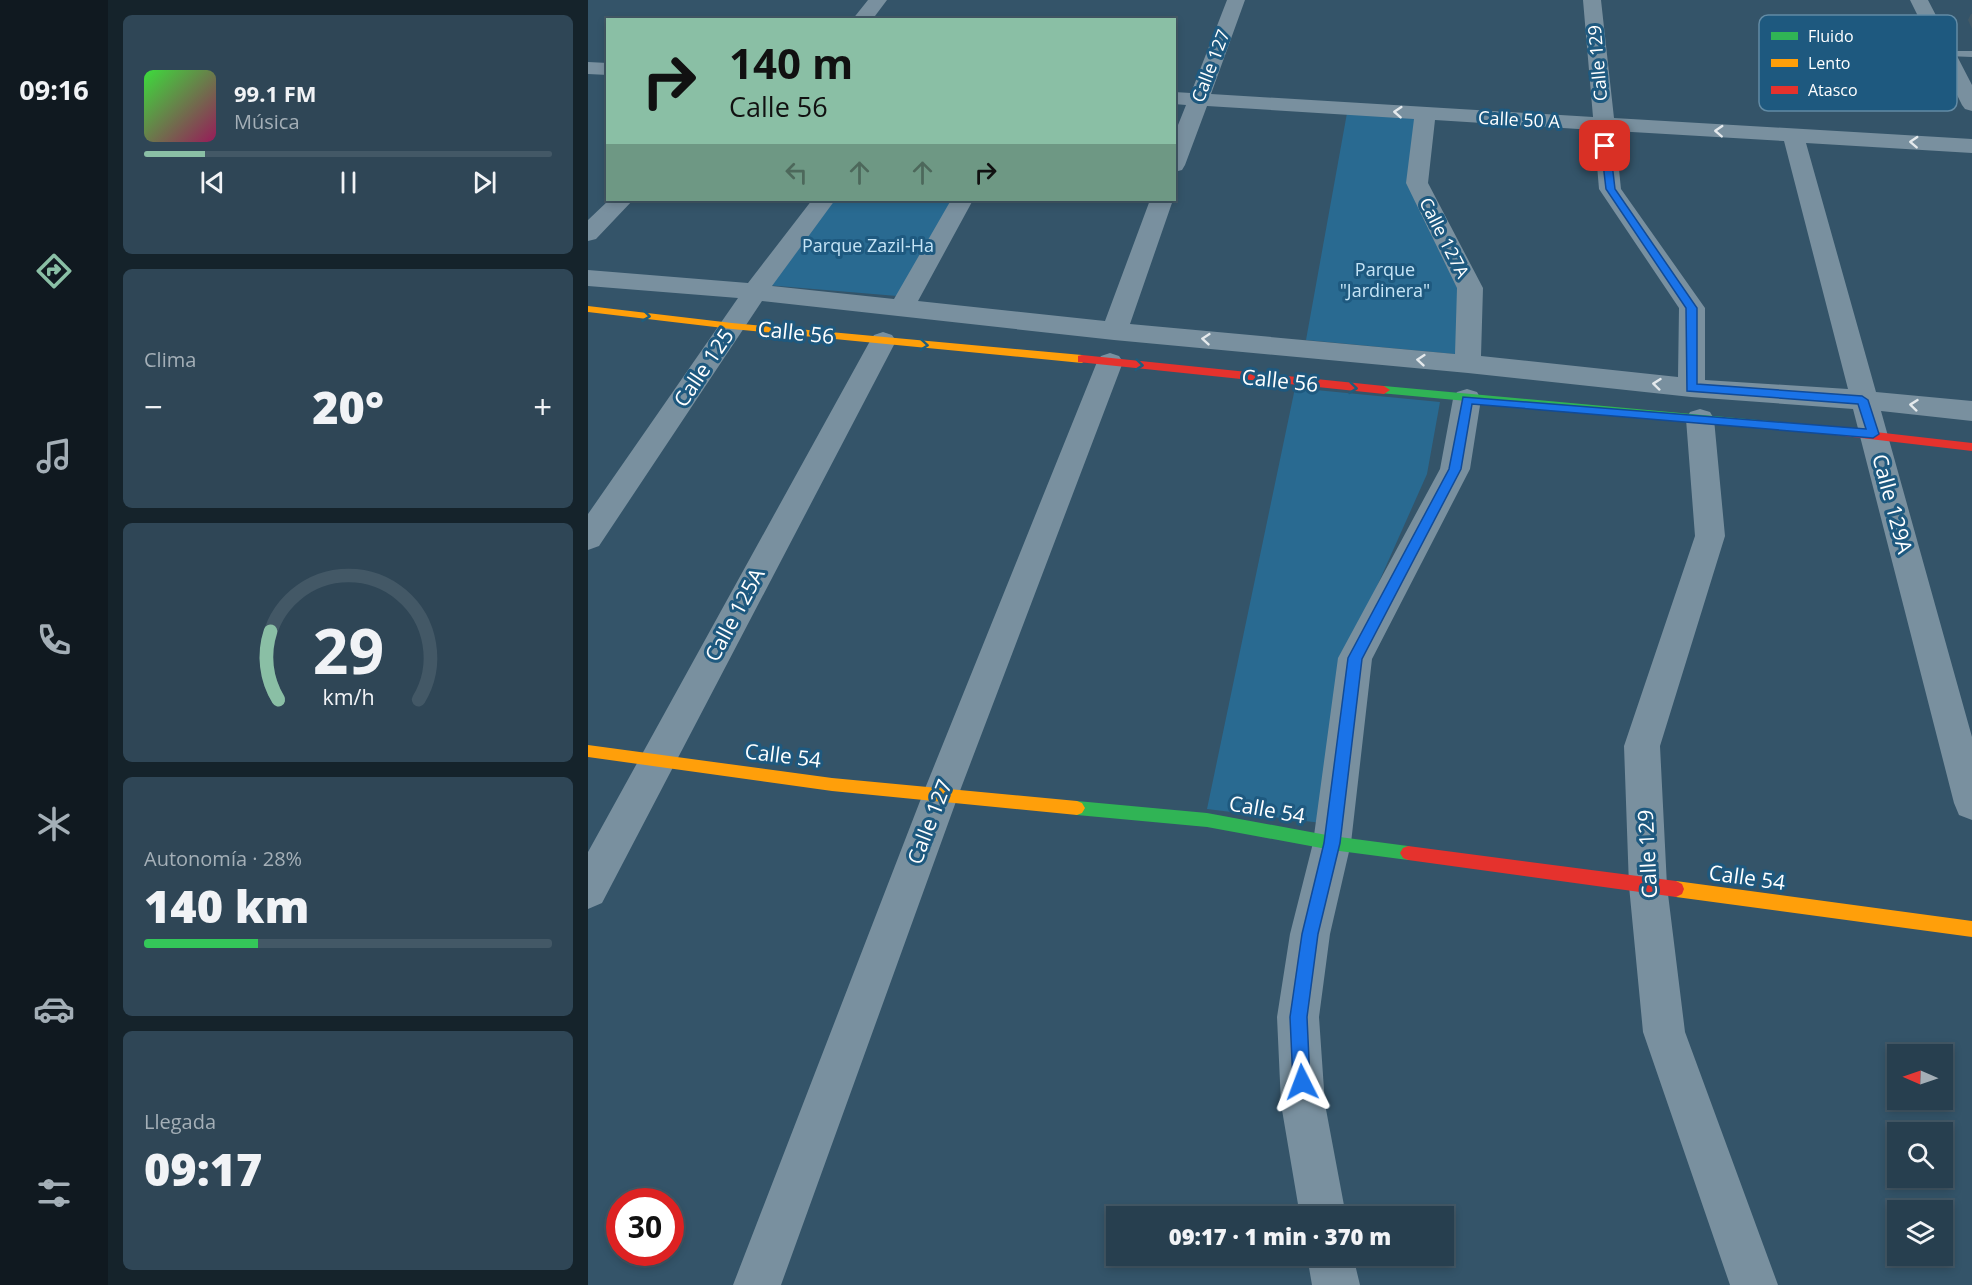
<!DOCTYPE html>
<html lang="es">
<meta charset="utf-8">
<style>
:root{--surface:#273f4f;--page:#2f4656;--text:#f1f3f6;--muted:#a4afb7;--line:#435866;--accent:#8abfa5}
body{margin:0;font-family:"Open Sans",sans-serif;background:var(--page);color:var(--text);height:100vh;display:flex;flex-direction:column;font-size:22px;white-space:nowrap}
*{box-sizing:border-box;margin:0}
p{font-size:20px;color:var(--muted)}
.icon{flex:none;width:33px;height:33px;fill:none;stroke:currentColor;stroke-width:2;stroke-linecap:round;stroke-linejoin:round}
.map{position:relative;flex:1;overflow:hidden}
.panel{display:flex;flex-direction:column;gap:15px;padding:15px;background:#15232b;width:480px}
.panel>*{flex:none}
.banner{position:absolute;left:18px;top:18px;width:570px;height:183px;border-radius:0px;box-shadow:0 3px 9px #0003,0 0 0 2px var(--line);background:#8abfa5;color:#111;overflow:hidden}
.needle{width:39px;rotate:272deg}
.buttons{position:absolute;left:1299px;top:1044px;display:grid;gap:12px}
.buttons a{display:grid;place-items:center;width:66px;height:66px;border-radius:0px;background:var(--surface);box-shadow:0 3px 9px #0003,0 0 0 2px var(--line);font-size:30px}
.speed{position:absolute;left:18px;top:1188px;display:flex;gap:12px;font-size:30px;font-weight:700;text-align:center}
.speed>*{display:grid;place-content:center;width:78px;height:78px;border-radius:50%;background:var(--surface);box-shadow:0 3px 9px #0003,0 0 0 2px var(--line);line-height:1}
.speed .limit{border:9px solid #d22;background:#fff;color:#111}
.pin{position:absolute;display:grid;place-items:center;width:51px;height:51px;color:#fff;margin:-26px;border-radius:12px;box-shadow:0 3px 9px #0006}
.me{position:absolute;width:66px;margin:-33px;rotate:357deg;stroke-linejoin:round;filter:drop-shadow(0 0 4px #0008)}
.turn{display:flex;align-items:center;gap:21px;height:126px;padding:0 24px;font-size:27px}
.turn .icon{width:78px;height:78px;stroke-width:2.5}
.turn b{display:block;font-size:42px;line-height:51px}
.lanes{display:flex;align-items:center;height:57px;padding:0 24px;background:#0003;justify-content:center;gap:30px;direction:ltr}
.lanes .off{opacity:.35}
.big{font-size:45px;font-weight:800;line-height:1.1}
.panel .tile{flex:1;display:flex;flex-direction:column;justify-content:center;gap:9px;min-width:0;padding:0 21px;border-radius:9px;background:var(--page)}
.panel .dial{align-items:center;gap:0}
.dial svg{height:156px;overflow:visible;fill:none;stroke:var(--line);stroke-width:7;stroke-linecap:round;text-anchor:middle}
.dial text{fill:var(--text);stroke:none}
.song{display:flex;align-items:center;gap:18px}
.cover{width:72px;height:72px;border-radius:9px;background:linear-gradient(135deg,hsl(120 70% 55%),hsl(330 70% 35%))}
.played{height:6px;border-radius:3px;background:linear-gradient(90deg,var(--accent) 15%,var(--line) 15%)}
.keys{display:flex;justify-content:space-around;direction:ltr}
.heat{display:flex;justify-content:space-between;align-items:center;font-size:33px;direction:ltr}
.charge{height:9px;border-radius:4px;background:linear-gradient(90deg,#34c759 28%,var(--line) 0)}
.trip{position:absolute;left:518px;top:1206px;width:348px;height:60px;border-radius:0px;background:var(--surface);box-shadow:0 3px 9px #0003,0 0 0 2px var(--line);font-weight:800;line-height:60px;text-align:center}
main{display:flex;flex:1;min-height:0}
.tabs{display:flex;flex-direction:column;width:108px;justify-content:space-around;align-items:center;background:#101920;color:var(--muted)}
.tabs .icon{width:42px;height:42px}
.tabs .on{color:var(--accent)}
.tabs b{font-size:27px;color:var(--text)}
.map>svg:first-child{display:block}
</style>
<main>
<nav class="tabs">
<b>09:16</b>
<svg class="icon on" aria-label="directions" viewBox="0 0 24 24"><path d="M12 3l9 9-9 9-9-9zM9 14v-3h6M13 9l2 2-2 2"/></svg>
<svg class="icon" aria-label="music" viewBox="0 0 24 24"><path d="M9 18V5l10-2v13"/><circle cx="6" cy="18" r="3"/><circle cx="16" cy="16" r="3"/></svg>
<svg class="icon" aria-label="phone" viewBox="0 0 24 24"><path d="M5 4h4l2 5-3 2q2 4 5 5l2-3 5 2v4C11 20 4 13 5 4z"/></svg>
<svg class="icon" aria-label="climate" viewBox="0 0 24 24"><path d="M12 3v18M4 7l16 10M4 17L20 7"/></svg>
<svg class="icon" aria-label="car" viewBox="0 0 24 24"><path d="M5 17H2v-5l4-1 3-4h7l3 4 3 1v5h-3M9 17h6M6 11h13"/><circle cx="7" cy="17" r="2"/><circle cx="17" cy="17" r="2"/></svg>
<svg class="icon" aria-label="filters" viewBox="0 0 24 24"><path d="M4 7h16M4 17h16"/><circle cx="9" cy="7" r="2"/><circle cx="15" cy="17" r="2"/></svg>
</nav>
<section class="panel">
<div class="tile">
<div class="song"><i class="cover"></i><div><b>99.1 FM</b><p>Música</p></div></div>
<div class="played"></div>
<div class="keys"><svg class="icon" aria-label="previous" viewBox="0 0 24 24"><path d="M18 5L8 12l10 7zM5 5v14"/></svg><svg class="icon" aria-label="pause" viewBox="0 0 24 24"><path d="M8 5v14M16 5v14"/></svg><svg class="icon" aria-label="next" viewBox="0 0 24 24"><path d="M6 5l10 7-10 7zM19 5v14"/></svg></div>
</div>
<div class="tile"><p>Clima</p>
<div class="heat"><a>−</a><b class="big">20°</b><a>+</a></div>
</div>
<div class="tile dial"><svg viewBox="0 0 100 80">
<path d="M14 69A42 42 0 1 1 86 69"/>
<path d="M14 69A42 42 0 0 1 10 34" stroke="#8abfa5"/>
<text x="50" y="56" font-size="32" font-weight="700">29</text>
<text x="50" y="72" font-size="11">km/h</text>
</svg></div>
<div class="tile"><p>Autonomía · 28%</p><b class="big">140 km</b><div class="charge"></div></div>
<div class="tile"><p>Llegada</p><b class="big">09:17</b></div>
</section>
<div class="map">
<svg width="1384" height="1285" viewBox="0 0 1384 1285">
<rect width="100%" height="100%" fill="#345469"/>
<path fill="#296a91" d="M759,113L833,118L825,187L878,294L877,355L718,340Z
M241,200H366L309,296L178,285Z
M707,388L852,402L839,474L757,658L742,824L619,809Z"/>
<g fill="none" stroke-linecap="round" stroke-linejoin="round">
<path fill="#79909f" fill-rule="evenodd" d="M1355,51H1384V57L1359,56L1355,55Z"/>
<path fill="#79909f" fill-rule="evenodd" d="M280,0H299L284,20H264Z
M639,0H657L623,94L1005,117L995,0H1013L1026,118L1384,139V153L1218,143L1288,392L1384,401V421L1293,411L1384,737V820L1371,815L1366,803L1265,409L1103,397L880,373L526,340L174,301L11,546L0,550V514L150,298L0,286V270L160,283L224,200H247L184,286L306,299L363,200H385L330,301L517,321L562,200H585L542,324L867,354L869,288L818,183L826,119L619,106L597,165L594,170L586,172V135L598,105L586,104V92L603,93ZM847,120L1006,130L1011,189L1091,308L1090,377L893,356L895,288L840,183ZM1027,131L1196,141L1260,389L1117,380V308L1033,189Z
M1322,0H1340L1384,85V111L1377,109L1374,105Z
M0,62L20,63V75L0,74Z
M21,200H45L8,239L0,241V220Z
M295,332L304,335L308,341L14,903L0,909V852L282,341L286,335Z
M522,353L531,356L535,362L370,796L193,1285H145L334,796L509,362L513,356Z
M879,389L889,392L893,399L882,469L784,659L763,843L742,934L731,1017L737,1104L758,1216H712L693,1104L689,1017L702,934L725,843L750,658L852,469L865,399L869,392Z
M1112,409L1122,412L1126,419L1137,536L1072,746L1079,886L1097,1032L1190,1285H1142L1055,1032L1041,886L1036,746L1107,536L1098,419L1102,412Z
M719,1256H765L772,1285H724Z"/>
<path fill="#30b455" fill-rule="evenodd" d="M796,386L1226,425L1232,429L1226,433L792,393V387Z
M489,801L619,813L744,836L820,846L825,848L828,853L825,858L820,860L744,850L619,827L489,815L484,813L481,808L484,803Z"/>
<path fill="#ff9f0a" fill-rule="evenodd" d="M0,306L144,323L494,355L499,359L494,363L144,329L0,312Z
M0,745L244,778L489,801L494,803L497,808L494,813L489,815L244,791L0,757Z
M1088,881L1384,921V937L1088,897L1082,894L1080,889L1082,884Z"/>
<path fill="#e5322d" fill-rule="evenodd" d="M494,355L796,386L802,390L796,394L490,362V356Z
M1226,425L1384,443V451L1222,432L1220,429Z
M820,846L1088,881L1094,884L1096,889L1094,894L1088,897L820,860L815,858L812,853L815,848Z"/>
</g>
<path fill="#425967" d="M1383,14H1384V29L1380,20Z"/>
<defs><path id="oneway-chevron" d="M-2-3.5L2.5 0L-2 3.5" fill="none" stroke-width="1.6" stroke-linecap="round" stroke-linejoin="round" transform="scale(1.5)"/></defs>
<g stroke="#e4e9ec">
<use href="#oneway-chevron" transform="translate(810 112) rotate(-176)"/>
<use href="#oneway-chevron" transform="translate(1131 131) rotate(-177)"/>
<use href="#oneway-chevron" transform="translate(1326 142) rotate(-177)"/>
<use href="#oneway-chevron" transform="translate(618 339) rotate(-175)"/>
<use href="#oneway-chevron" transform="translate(833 360) rotate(-175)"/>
<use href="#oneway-chevron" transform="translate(1069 384) rotate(-174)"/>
<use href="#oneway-chevron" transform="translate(1326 405) rotate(-174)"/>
</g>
<g stroke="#1f5e7d">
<use href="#oneway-chevron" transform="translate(58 316) rotate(7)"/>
<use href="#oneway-chevron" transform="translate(336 345) rotate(5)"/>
<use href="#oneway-chevron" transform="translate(551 365) rotate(6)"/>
<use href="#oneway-chevron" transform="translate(765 388) rotate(6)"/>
</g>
<path fill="#1a73e8" stroke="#114b97" stroke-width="1.5" d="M1017,143L1022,146L1027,189L1109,308V384L1274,396L1280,400L1291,434L1285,438L884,404L873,469L774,659L752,843L730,934L719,1017L722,1082L720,1089L714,1091L707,1089L705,1082L702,1017L714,934L736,843L760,658L861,469L875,397L1278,429L1270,404L1099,391L1098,308L1018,189L1013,146Z"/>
<g text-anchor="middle" stroke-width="6" stroke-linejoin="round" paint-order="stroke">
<g font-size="18" fill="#fff" stroke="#1e597f">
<text transform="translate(1010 63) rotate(-95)" y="6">Calle 129</text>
<text transform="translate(623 66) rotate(-69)" y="6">Calle 127</text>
<text transform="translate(931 120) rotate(3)" y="6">Calle 50 A</text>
<text transform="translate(856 238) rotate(63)" y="6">Calle 127A</text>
</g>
<g font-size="18" fill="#c5e4f6" stroke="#1e597f">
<text x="280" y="252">Parque Zazil-Ha</text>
<text x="797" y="276">Parque<tspan x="797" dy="21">"Jardinera"</tspan></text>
</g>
<g font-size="21" fill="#fff" stroke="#1e597f">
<text transform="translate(208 333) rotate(6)" y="7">Calle 56</text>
<text transform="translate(116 368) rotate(-56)" y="7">Calle 125</text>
<text transform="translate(692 381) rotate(6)" y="7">Calle 56</text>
<text transform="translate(1304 504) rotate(75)" y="7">Calle 129A</text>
<text transform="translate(147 615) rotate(-62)" y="7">Calle 125A</text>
<text transform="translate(195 756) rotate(7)" y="7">Calle 54</text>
<text transform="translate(679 810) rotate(10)" y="7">Calle 54</text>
<text transform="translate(342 822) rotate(-69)" y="7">Calle 127</text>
<text transform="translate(1060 854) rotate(-93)" y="7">Calle 129</text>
<text transform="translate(1159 878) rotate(8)" y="7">Calle 54</text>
</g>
</g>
<rect x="1171" y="15" width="198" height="96" rx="9" fill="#1e597f" stroke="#628ba5" stroke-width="1.5"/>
<rect x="1183" y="32" width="27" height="8" fill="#30b455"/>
<rect x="1183" y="59" width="27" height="8" fill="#ff9f0a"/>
<rect x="1183" y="86" width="27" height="8" fill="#e5322d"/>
<g font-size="16" fill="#fff">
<text x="1220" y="42">Fluido</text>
<text x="1220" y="69">Lento</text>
<text x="1220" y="96">Atasco</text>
</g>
</svg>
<div class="buttons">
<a><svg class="needle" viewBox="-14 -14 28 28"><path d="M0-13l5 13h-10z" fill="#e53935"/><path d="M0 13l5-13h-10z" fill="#a4afb7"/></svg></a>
<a><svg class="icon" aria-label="search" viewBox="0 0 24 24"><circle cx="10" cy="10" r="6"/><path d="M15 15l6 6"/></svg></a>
<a><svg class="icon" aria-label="layers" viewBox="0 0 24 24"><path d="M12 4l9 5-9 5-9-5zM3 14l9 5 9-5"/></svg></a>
</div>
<div class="speed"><div class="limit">30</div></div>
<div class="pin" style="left:1017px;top:146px;background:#d93025"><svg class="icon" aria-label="arrive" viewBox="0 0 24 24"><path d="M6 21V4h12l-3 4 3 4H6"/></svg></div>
<svg class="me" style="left:714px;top:1082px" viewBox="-20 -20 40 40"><path d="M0-17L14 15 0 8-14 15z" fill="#1a73e8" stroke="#fff" stroke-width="4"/></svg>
<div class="trip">09:17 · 1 min · 370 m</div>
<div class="banner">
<div class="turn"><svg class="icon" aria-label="right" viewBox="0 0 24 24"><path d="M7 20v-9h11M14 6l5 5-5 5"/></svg><div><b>140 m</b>Calle 56</div></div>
<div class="lanes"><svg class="icon off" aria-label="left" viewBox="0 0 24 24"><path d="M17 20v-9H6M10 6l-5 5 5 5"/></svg><svg class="icon off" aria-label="ahead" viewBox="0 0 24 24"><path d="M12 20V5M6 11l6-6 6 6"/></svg><svg class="icon off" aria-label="ahead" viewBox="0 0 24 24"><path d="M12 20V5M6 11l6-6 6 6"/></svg><svg class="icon" aria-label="right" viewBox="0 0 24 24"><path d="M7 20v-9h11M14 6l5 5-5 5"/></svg></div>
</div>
</div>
</main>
